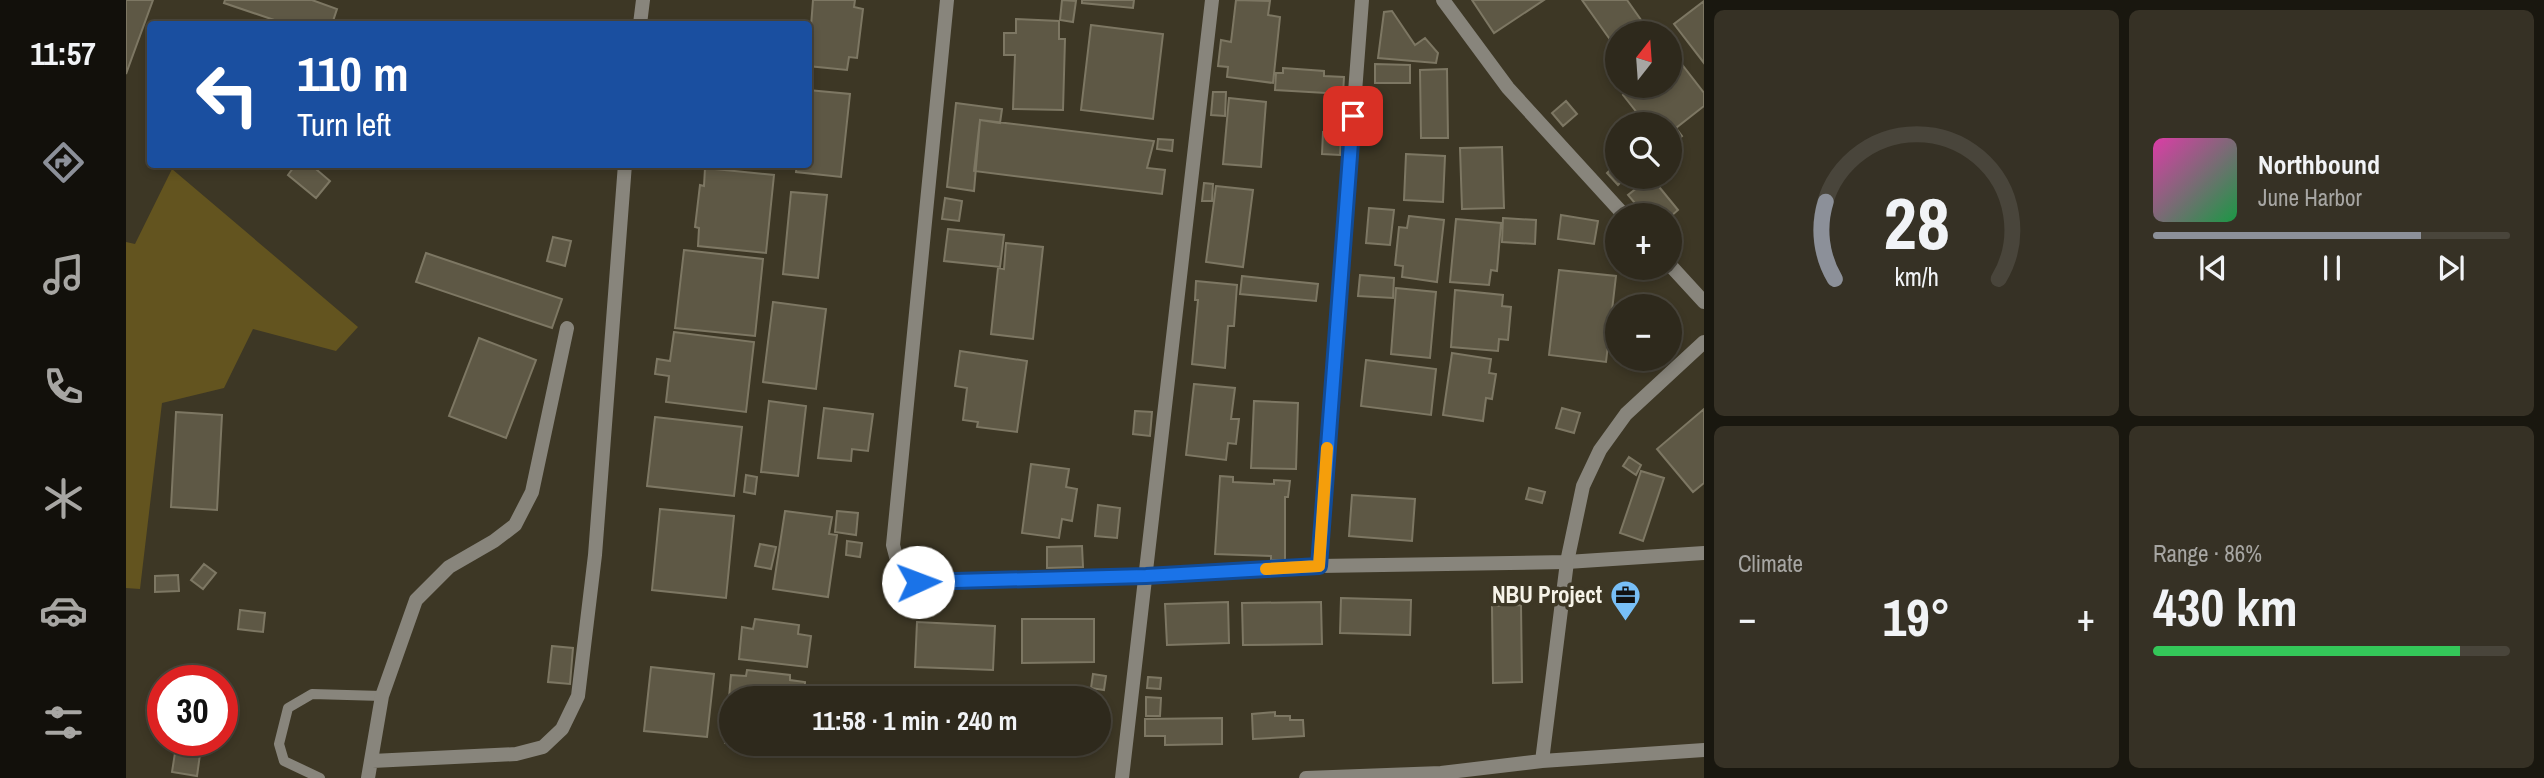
<!DOCTYPE html>
<meta charset="utf-8">
<style>
:root{--surface:#2e291c;--page:#363125;--text:#f1f3f6;--muted:#a7a6a3;--line:#49453b;--accent:#8c9099}
body{margin:0;font-family:"Archivo Narrow",sans-serif;background:var(--page);color:var(--text);height:100vh;display:flex;flex-direction:column;font-size:26px;white-space:nowrap}
*{box-sizing:border-box;margin:0}
p{font-size:23px;color:var(--muted)}
.icon{flex:none;width:38px;height:38px;fill:none;stroke:currentColor;stroke-width:2;stroke-linecap:round;stroke-linejoin:round}
.map{position:relative;flex:1;overflow:hidden}
.drawer{display:flex;flex-direction:column;gap:10px;padding:10px;background:#19170f;width:840px}
.drawer>*{flex:none}
.banner{position:absolute;left:21px;top:21px;width:665px;height:147px;border-radius:7px;box-shadow:0 4px 10px #0003,0 0 0 2px var(--line);background:#1a4fa0;color:#fff;overflow:hidden}
.needle{width:46px;rotate:17deg}
.buttons{position:absolute;left:1479px;top:21px;display:grid;gap:14px}
.buttons a{display:grid;place-items:center;width:77px;height:77px;border-radius:50%;background:var(--surface);box-shadow:0 4px 10px #0003,0 0 0 2px var(--line);font-size:35px}
.speed{position:absolute;left:21px;top:665px;display:flex;gap:14px;font-size:35px;font-weight:700;text-align:center}
.speed>*{display:grid;place-content:center;width:91px;height:91px;border-radius:50%;background:var(--surface);box-shadow:0 4px 10px #0003,0 0 0 2px var(--line);line-height:1}
.speed .limit{border:10px solid #d22;background:#fff;color:#111}
.pin{position:absolute;display:grid;place-items:center;width:60px;height:60px;color:#fff;margin:-30px;border-radius:14px;box-shadow:0 4px 10px #0006}
.me{position:absolute;width:77px;margin:-38px;rotate:88deg;stroke-linejoin:round;filter:drop-shadow(0 0 5px #0008)}
.turn{display:flex;align-items:center;gap:24px;height:147px;padding:0 35px;font-size:32px}
.turn .icon{width:91px;height:91px;stroke-width:2.5}
.turn b{display:block;font-size:49px;line-height:60px}
.big{font-size:52px;font-weight:700;line-height:1.1}
.drawer .widget{flex:1;display:flex;flex-direction:column;justify-content:center;gap:10px;min-width:0;padding:0 24px;border-radius:10px;background:var(--page)}
.drawer .dial{align-items:center;gap:0}
.dial svg{height:182px;overflow:visible;fill:none;stroke:var(--line);stroke-width:7;stroke-linecap:round;text-anchor:middle}
.dial text{fill:var(--text);stroke:none}
.song{display:flex;align-items:center;gap:21px}
.cover{width:84px;height:84px;border-radius:10px;background:linear-gradient(135deg,hsl(320 70% 55%),hsl(140 70% 35%))}
.played{height:7px;border-radius:4px;background:linear-gradient(90deg,var(--accent) 75%,var(--line) 75%)}
.keys{display:flex;justify-content:space-around;direction:ltr}
.heat{display:flex;justify-content:space-between;align-items:center;font-size:38px;direction:ltr}
.charge{height:10px;border-radius:5px;background:linear-gradient(90deg,#34c759 86%,var(--line) 0)}
.drawer .tiles{flex:1;display:grid;gap:10px;grid-template-columns:repeat(2,1fr)}
.trip{position:absolute;left:593px;top:686px;width:392px;height:70px;border-radius:35px;background:var(--surface);box-shadow:0 4px 10px #0003,0 0 0 2px var(--line);font-weight:700;line-height:70px;text-align:center}
main{display:flex;flex:1;min-height:0}
.dock{display:flex;flex-direction:column;width:126px;justify-content:space-around;align-items:center;background:#12100b;color:var(--muted)}
.dock .icon{width:49px;height:49px}
.dock .on{color:var(--accent)}
.dock b{font-size:32px;color:var(--text)}
.map>svg:first-child{display:block}
</style>
<main>
<nav class="dock">
<b>11:57</b>
<svg class="icon on" aria-label="directions" viewBox="0 0 24 24"><path d="M12 3l9 9-9 9-9-9zM9 14v-3h6M13 9l2 2-2 2"/></svg>
<svg class="icon" aria-label="music" viewBox="0 0 24 24"><path d="M9 18V5l10-2v13"/><circle cx="6" cy="18" r="3"/><circle cx="16" cy="16" r="3"/></svg>
<svg class="icon" aria-label="phone" viewBox="0 0 24 24"><path d="M5 4h4l2 5-3 2q2 4 5 5l2-3 5 2v4C11 20 4 13 5 4z"/></svg>
<svg class="icon" aria-label="climate" viewBox="0 0 24 24"><path d="M12 3v18M4 7l16 10M4 17L20 7"/></svg>
<svg class="icon" aria-label="car" viewBox="0 0 24 24"><path d="M5 17H2v-5l4-1 3-4h7l3 4 3 1v5h-3M9 17h6M6 11h13"/><circle cx="7" cy="17" r="2"/><circle cx="17" cy="17" r="2"/></svg>
<svg class="icon" aria-label="filters" viewBox="0 0 24 24"><path d="M4 7h16M4 17h16"/><circle cx="9" cy="7" r="2"/><circle cx="15" cy="17" r="2"/></svg>
</nav>
<div class="map">
<svg width="1578" height="778" viewBox="0 0 1578 778">
<rect width="100%" height="100%" fill="#3d3725"/>
<path fill="#63541f" d="M46,169L232,327L210,351L127,329L98,388L36,403L14,589L0,588V242L9,244Z"/>
<path fill="#5e5845" stroke="#7d7763" stroke-width="2" d="M0,0H27L0,74Z
M99,0H186L211,9L206,24H160L98,3Z
M687,0H729L728,7L737,9L731,58L723,57L721,70L682,66Z
M936,0L950,1L947,22L934,20Z
M956,0H1008L1007,8L956,3Z
M1110,0L1144,1L1142,15L1154,17L1147,83L1101,77L1102,67L1092,66L1095,40L1105,42Z
M1346,0H1418L1368,33Z
M1456,0H1501L1520,27L1511,33H1491L1490,48Z
M1578,1V63L1548,24Z
M1266,11L1289,45L1299,38L1312,53L1310,63L1252,58L1258,12Z
M890,19L933,21V39H939L937,110L887,109L889,55H878V33H890Z
M965,25L1037,34L1027,119L955,110Z
M1544,49L1578,93V106L1550,128L1556,136L1544,146V124H1520L1497,95L1505,88L1503,86H1544Z
M1249,64L1284,65V83H1249Z
M1157,68L1198,71V76L1218,77L1217,94L1149,90L1150,73H1157Z
M1321,69L1322,138H1295L1294,70Z
M682,90L724,94L715,177L670,172L671,164H682Z
M1087,92H1100L1099,116L1085,115Z
M1103,98L1140,102L1135,167L1097,164Z
M1440,101L1451,114L1437,126L1426,113Z
M830,103L876,109L874,123L854,120L848,191L821,187Z
M854,120L1028,141L1021,168L1039,170L1036,194L848,171Z
M1197,132L1215,133L1214,155L1196,154Z
M1032,139L1047,140L1046,151L1031,149Z
M1376,147L1378,208L1336,209L1334,148Z
M1280,154L1319,156L1317,202L1278,200Z
M1491,163V177H1500L1492,185L1481,173Z
M170,164H184L204,181L190,198L162,175Z
M579,168L648,175L640,253L572,246L573,228L569,227L574,185L578,186Z
M1525,177L1552,210L1544,217L1519,215L1502,195Z
M1078,183L1087,184L1086,201H1076Z
M1090,186L1127,190L1117,267L1080,262Z
M665,192L701,195L692,278L657,274Z
M819,198L836,201L833,221L816,219Z
M1243,208L1268,210L1264,245L1240,243Z
M1435,215L1472,221L1468,244L1432,239Z
M1283,216L1318,220L1311,282L1276,277L1277,266L1269,265L1273,227L1281,228Z
M1377,218L1410,220L1409,244L1376,242Z
M1330,219L1375,223L1371,271L1365,270L1363,285L1324,282Z
M822,229L878,235L874,267L818,261Z
M427,237L445,241L439,266L421,261Z
M880,243L917,247L907,339L865,334L872,268L878,269Z
M558,250L637,259L629,336L549,328Z
M300,253L436,299L426,328L290,282Z
M1433,270L1490,276L1480,362L1423,355Z
M1234,275L1268,278L1267,298L1232,296Z
M1116,276L1192,284L1190,301L1114,294Z
M1070,281L1111,285L1108,326H1102L1099,368L1066,364L1072,300H1069Z
M1270,288L1310,292L1304,358L1265,354Z
M1329,290L1377,295L1376,306L1385,307L1382,340L1373,339L1372,351L1325,347Z
M647,302L700,309L690,389L637,382Z
M548,332L628,342L620,412L540,402L543,376L529,374L531,359L544,361Z
M353,338L410,360L380,438L323,416Z
M834,351L901,361L891,432L851,427L852,422L837,420L841,388L829,386Z
M1326,353L1365,359L1363,373L1370,374L1366,399L1360,398L1357,421L1317,415Z
M1240,360L1310,369L1305,415L1235,406Z
M1068,384L1109,388L1105,419H1113L1110,444L1102,443L1100,460L1060,455Z
M643,401L680,406L672,476L635,472Z
M1128,401L1172,403L1170,469L1125,468Z
M698,408L747,414L742,451L726,449L725,461L692,458Z
M1436,408L1454,413L1448,433L1430,428Z
M1578,409V483L1567,492L1531,449Z
M1009,411L1026,412L1024,436L1007,434Z
M50,412L96,415L91,510L45,507Z
M529,417L616,427L608,496L521,486Z
M1503,457L1515,465L1510,475L1497,466Z
M905,464L943,469L940,487L951,489L946,521L936,519L933,538L896,533Z
M1515,471L1538,478L1517,541L1494,533Z
M620,475L631,477L629,494L618,492Z
M1094,476L1107,477V482L1148,484V480L1164,481L1162,497H1159V560H1145V556L1089,554Z
M1403,488L1419,492L1416,503L1400,499Z
M1226,495L1289,499L1286,541L1223,536Z
M972,505L994,508L991,538L969,536Z
M534,509L608,516L600,598L526,590Z
M659,511L706,517L703,534L711,535L702,597L647,589Z
M711,511L732,513L730,535L709,532Z
M721,541L736,543L734,557L720,555Z
M634,544L650,547L645,569L629,566Z
M956,546L957,567L921,568V547Z
M78,564L90,573L77,589L65,580Z
M52,575L53,591L29,592V576Z
M1215,598L1285,600L1284,635L1214,633Z
M1102,602L1103,643L1041,645L1039,604Z
M1195,602L1196,644L1117,645L1116,603Z
M1395,605L1396,682L1367,683L1366,606Z
M114,610L139,613L137,632L112,629Z
M629,619L673,625L672,634L685,636L681,667L613,659L616,627L627,629Z
M896,619H968V662L896,663Z
M791,622L869,626L867,670L789,667Z
M426,646L447,648L444,684L422,682Z
M525,667L588,674L581,737L518,731Z
M621,670L664,675V680L679,682L678,698H606V744L599,743L605,675L620,676Z
M967,674L980,676L978,690L965,688Z
M1022,677L1035,678L1034,689L1021,688Z
M1020,697L1035,698L1034,716H1020Z
M1149,712V716H1164V720H1177L1178,736L1127,739L1126,714Z
M1096,718V744L1039,745V736H1019V719Z
M51,740H76L71,776L46,772Z
M606,744H674L673,750Z"/>
<g fill="none" stroke-linecap="round" stroke-linejoin="round">
<path stroke="#88857c" stroke-width="10" d="M194,778L158,761L153,744L162,708L186,694L256,696"/>
<path stroke="#88857c" stroke-width="14" d="M821,0L767,545L773,568L791,582L1020,576L1193,566L1441,562L1578,553
M1317,0L1382,88L1498,215
M514,24L517,0
M1544,265L1578,302
M1193,566L1236,0
M246,761L390,754L417,747L436,729L452,696L469,555L499,164
M242,778L256,696L290,600L323,567L368,541L389,525L406,492L441,328
M996,778L1086,0"/>
<path stroke="#88857c" stroke-width="14" d="M1416,761L1441,562L1457,486L1474,450L1500,414L1578,342
M1180,778L1315,773L1416,761L1578,750"/>
</g>
<g fill="none" stroke-linecap="round" stroke-linejoin="round">
<defs>
<path id="route" d="M792,582L1020,576L1193,566L1227,116"/>
</defs>
<use href="#route" stroke="#114b97" stroke-width="18"/>
<use href="#route" stroke="#1a73e8" stroke-width="12"/>
<path stroke="#f59e0b" stroke-width="12" d="M1140,569L1193,566L1201,448"/>
</g>
<defs>
<symbol id="office-pin" viewBox="-11 -11 22 30"><path d="M0 17L-7.5 6A9.5 9.5 0 1 1 7.5 6Z" fill="#78bff7" stroke="#3d3725"/><path d="M-6-3h4V-5.5h4V-3h4V5H-6ZM-1-4.5V-3h2v-1.5ZM-6 0V1H6V0Z" fill="#111"/></symbol>
</defs>
<g fill-rule="evenodd">
<use href="#office-pin" x="1482" y="578" width="35" height="47"/>
</g>
<g text-anchor="middle" stroke-width="7" stroke-linejoin="round" paint-order="stroke">
<g font-size="23" font-weight="bold" fill="#f6f3e8" stroke="#3d3725" text-anchor="end">
<text x="1476" y="603">NBU Project</text>
</g>
</g>
</svg>
<div class="buttons">
<a><svg class="needle" viewBox="-14 -14 28 28"><path d="M0-13l5 13h-10z" fill="#e53935"/><path d="M0 13l5-13h-10z" fill="#a7a6a3"/></svg></a>
<a><svg class="icon" aria-label="search" viewBox="0 0 24 24"><circle cx="10" cy="10" r="6"/><path d="M15 15l6 6"/></svg></a>
<a>+</a>
<a>−</a>
</div>
<div class="speed"><div class="limit">30</div></div>
<div class="pin" style="left:1227px;top:116px;background:#d93025"><svg class="icon" aria-label="arrive" viewBox="0 0 24 24"><path d="M6 21V4h12l-3 4 3 4H6"/></svg></div>
<svg class="me" style="left:792px;top:582px" viewBox="-20 -20 40 40"><circle r="19" fill="#fff"/><path d="M0-13L10 11 0 6-10 11z" fill="#1a73e8"/></svg>
<div class="trip">11:58 · 1 min · 240 m</div>
<div class="banner">
<div class="turn"><svg class="icon" aria-label="left" viewBox="0 0 24 24"><path d="M17 20v-9H6M10 6l-5 5 5 5"/></svg><div><b>110 m</b>Turn left</div></div>
</div>
</div>
<section class="drawer">
<div class="tiles">
<div class="widget dial"><svg viewBox="0 0 100 80">
<path d="M14 69A42 42 0 1 1 86 69"/>
<path d="M14 69A42 42 0 0 1 10 35" stroke="#8c9099"/>
<text x="50" y="56" font-size="32" font-weight="700">28</text>
<text x="50" y="72" font-size="11">km/h</text>
</svg></div>
<div class="widget">
<div class="song"><i class="cover"></i><div><b>Northbound</b><p>June Harbor</p></div></div>
<div class="played"></div>
<div class="keys"><svg class="icon" aria-label="previous" viewBox="0 0 24 24"><path d="M18 5L8 12l10 7zM5 5v14"/></svg><svg class="icon" aria-label="pause" viewBox="0 0 24 24"><path d="M8 5v14M16 5v14"/></svg><svg class="icon" aria-label="next" viewBox="0 0 24 24"><path d="M6 5l10 7-10 7zM19 5v14"/></svg></div>
</div>
<div class="widget"><p>Climate</p>
<div class="heat"><a>−</a><b class="big">19°</b><a>+</a></div>
</div>
<div class="widget"><p>Range · 86%</p><b class="big">430 km</b><div class="charge"></div></div>
</div>
</section>
</main>
